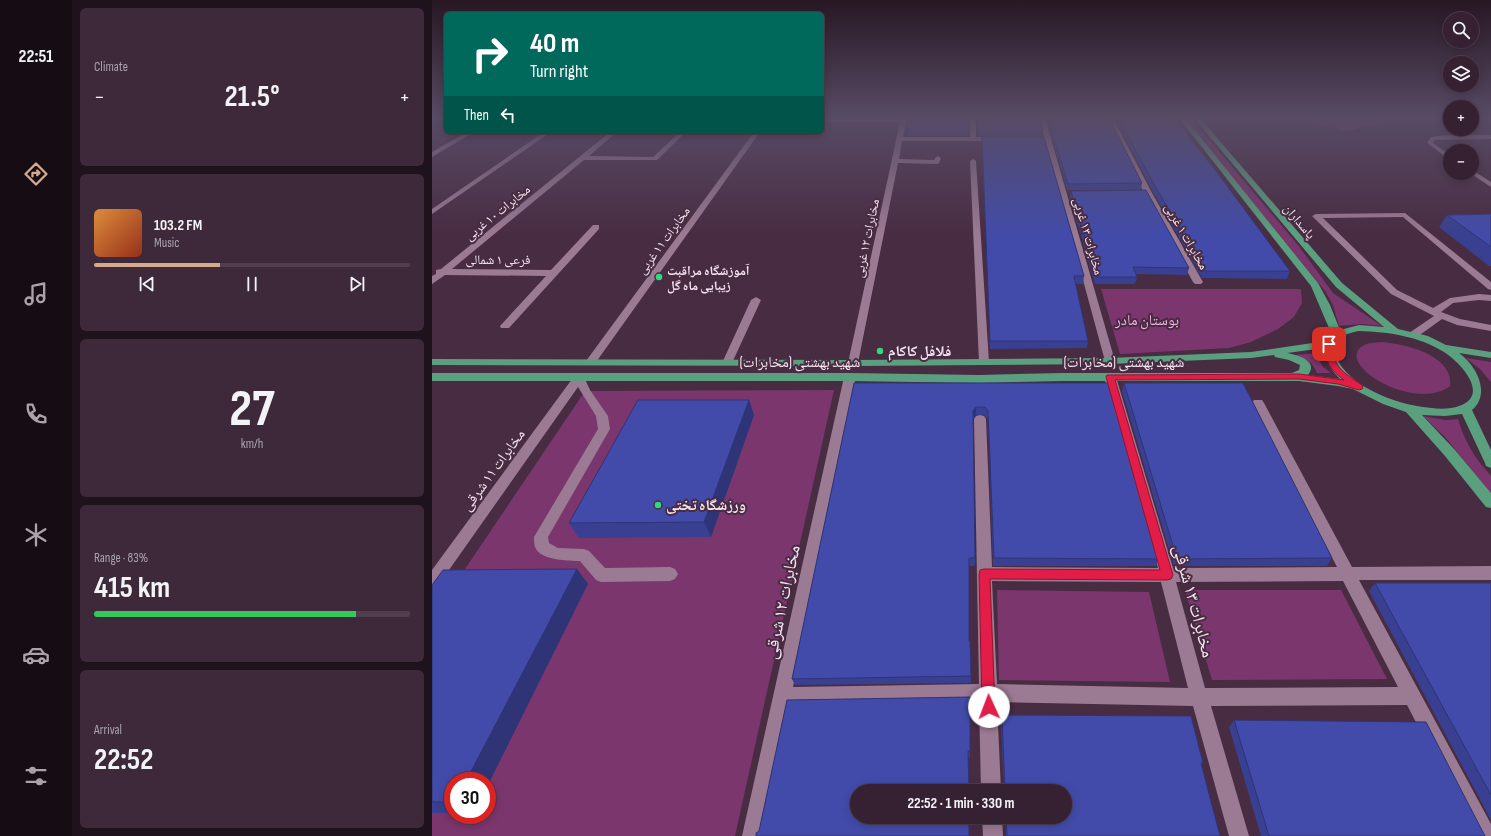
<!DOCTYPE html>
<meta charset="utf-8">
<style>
:root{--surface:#362132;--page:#3d293a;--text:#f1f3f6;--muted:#aaa3ac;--line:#503e4d;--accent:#d6ab8b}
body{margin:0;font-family:"Sofia Sans Condensed","Noto Naskh Arabic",sans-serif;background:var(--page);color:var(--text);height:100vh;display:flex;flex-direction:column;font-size:15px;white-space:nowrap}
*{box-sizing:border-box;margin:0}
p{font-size:13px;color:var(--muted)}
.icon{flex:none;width:22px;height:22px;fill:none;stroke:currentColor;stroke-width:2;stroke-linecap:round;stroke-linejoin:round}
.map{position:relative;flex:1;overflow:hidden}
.details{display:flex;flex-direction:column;gap:8px;padding:8px;background:#1e121c;width:360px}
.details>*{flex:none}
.banner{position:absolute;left:12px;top:12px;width:380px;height:122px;border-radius:6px;box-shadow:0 2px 10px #0003,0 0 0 1px var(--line);background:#00695c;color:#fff;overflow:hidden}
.fabs{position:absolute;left:1011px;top:12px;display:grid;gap:8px}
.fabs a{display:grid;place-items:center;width:36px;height:36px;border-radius:50%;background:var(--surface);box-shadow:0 2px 10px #0003,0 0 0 1px var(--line);font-size:20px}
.speed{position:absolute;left:12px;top:772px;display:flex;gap:8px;font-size:20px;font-weight:700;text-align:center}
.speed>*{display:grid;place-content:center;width:52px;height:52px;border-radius:50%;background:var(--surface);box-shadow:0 2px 10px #0003,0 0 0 1px var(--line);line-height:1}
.speed .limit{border:6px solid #d22;background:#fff;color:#111}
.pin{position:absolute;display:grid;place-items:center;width:34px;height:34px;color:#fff;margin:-17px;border-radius:8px;box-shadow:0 2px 6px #0006}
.me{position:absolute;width:44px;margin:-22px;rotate:358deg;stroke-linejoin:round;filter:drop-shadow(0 0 3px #0008)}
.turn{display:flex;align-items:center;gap:14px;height:84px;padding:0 20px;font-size:18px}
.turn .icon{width:52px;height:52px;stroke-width:2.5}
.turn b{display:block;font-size:28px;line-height:34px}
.then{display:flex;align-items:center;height:38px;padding:0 20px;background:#0003;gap:8px;font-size:15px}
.big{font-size:30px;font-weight:700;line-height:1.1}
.details .widget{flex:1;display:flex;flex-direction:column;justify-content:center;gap:6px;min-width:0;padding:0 14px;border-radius:6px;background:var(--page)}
.details .dial{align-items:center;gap:0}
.dial b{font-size:52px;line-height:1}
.song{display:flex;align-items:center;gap:12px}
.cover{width:48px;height:48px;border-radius:6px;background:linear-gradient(135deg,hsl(30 70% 55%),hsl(10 70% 35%))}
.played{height:4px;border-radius:2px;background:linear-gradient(90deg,var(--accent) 40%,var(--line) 40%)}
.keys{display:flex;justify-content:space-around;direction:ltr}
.heat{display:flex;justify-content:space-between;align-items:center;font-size:22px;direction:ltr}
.charge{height:6px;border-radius:3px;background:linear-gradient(90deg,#34c759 83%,var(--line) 0)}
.trip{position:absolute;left:418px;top:784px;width:222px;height:40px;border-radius:20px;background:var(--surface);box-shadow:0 2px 10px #0003,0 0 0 1px var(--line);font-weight:700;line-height:40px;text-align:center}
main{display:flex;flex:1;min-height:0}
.tabs{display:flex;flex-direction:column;width:72px;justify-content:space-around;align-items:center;background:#160d14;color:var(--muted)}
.tabs .icon{width:28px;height:28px}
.tabs .on{color:var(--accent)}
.tabs b{font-size:18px;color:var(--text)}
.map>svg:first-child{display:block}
</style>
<main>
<nav class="tabs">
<b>22:51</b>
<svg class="icon on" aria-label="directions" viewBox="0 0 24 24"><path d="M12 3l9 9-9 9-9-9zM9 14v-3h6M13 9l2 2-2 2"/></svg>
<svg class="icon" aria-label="music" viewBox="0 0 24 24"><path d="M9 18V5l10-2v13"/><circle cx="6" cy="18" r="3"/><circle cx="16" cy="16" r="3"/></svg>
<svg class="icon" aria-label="phone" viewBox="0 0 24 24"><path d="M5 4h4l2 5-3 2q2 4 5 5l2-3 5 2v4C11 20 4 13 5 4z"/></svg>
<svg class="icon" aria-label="climate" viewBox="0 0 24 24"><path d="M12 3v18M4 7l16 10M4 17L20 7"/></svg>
<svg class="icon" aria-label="car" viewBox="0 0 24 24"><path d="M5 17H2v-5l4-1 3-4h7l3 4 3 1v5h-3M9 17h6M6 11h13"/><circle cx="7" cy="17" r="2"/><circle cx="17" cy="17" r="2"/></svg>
<svg class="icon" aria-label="filters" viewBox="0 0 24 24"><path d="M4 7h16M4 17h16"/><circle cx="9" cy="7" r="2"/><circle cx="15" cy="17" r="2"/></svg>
</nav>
<section class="details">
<div class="widget"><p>Climate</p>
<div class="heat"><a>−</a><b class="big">21.5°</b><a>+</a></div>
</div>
<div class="widget">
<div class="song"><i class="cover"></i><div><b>103.2 FM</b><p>Music</p></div></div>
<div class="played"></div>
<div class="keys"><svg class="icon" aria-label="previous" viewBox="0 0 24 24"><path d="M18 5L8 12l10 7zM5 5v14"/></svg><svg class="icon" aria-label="pause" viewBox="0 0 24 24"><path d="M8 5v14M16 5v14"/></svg><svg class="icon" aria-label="next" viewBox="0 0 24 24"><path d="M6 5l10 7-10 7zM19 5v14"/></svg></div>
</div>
<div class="widget dial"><b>27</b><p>km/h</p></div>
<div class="widget"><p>Range · 83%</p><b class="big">415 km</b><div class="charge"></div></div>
<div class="widget"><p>Arrival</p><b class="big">22:52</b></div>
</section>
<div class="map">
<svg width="1059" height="836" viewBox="0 0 1059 836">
<rect width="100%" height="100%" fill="#482c42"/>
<path fill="#7b366e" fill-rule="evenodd" d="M752,118H759L866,245L901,293L950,326L930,324L907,326L901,305L893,291Z
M869,118H964L913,132Z
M669,289H869L870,303L862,317L846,329L819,342L797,348L688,354Z
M950,342C973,344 1022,355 1018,386C985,412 905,367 929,347C935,342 943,343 950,342Z
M887,353L886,358L891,367L899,373H885C880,361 874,359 862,355Z
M1034,358L1059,362V382L1049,370Z
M402,390L303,836H0V618L153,391ZM21,781H55V815H21Z
M991,416L1013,420L1026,419C1033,443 1043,458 1059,476V493L1013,437Z
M565,590L717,592L738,682L567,680Z
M753,590H909L955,679L780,680Z"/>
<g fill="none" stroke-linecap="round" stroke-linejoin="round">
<path fill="#9b7a93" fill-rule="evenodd" d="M390,118H475L471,137H538V118H544V137H565L568,139L565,141H470L467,159L502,160L504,157L506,156L509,158L507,163L505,164L466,163L426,363L421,366L416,363L468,122H390Z
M607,118H613L683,361L682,363H674L673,361Z
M675,118H681L720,193L771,282L769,284H763L761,282L712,193Z
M35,132H42L0,157V152Z
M112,132H119L0,214V209Z
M178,132H185L157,156L221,157L248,132H254L225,160H152L20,269L119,270L161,225H167V229L77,328H69L68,326L114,276L13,275L0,284V276L4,274V270L9,269Z
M322,132H328L162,365H154L153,363L154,361Z
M1016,135H1059V139L1003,140L1001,143L1018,155V160L995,143L999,137Z
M541,159L544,161L557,362L552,365L547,362L538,161Z
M1040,170L1059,182V187L1038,173H1040Z
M973,213L1059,282V290L1056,289L971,217L891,218L965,290L1001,308L1018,298L1047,294L1059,295V301L1047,300L1021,303L1009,312L1028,319L1059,325V331L1025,325L1010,319L985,337H977L976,335L977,333L1002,316L959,294L880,216L884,214Z
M324,297L329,300L300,363L299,365H291L290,363L319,300Z
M147,373L151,375L158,390L176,416L178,429L116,537L117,543L126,548L152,549L157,551L173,568L238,567L243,569L246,574L243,579L238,581L169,582L164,580L148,561C137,561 110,560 104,549C102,546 102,541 102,537L166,429L164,416L146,387L5,587L0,589V570L143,375Z
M418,373L422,375L424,377L361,687L547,684L542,419L544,416L548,415L552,416L554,419L560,567L726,568L672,377L674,375H682L684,377L741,568L905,567L820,403L822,400H830L832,403L920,567L1059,566V580H927L1059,824V836H1043L975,705L779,706L817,836H797L761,706L565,702L569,791H549L547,702L357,705L330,836H310L412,377L414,375ZM560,581L729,582L756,688L565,684ZM911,581L966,687L773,688L744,582Z
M550,817H570L571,836H551Z"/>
<path fill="#5aa07f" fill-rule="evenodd" d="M747,118H753L886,283L898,305L908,330L927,325L952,327L904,287L762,118H768L910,283L966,329L996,336L1014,345L1059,352V358L1027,353C1045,366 1059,394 1040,410L1059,450V468L1054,466L1053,463L1030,414L1013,416L990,415L1023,450L1059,493V508L1054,507L1013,456L974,412L951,404L921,389L906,386L867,381H631L547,383L418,381H0V373H418L547,375L631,373H860L867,370L868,365L857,360L843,357L842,355L819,358L678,364L421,366L0,365V359L421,360L678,358L819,352L894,341L900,335L879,286ZM927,331C957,332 986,336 1012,352C1028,362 1059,395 1027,406C1015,411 998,408 985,406C958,402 909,382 903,352C900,338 916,333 927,331ZM892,348C894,361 899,370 908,379L876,375C887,361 866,355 855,353Z"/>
</g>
<path fill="#394091" d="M537,118L536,136H477L476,130Z
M545,118H608L611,130L610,136H546V118Z
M614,118H677L710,183L709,190H635Z
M682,118H742L858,271L855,279L770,278L721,192Z
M550,137L652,276L651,284H643L656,341L655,348L558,349Z
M639,191L757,268L755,275L704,274L705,277L703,284H663L638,197Z
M1059,214V266H1057L1007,227L1015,215Z
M422,383H676L727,559L724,566H561L556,419L552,415H544L541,419L543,566H537V641H538L539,683L363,685L360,679Z
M692,383L900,558L895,566H742L690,391Z
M317,400L322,415L279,537L147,538L137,523Z
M145,569L156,584L21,781V813H0V585Z
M943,583H1059V820L937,591Z
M355,700L538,751V757H536L327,831Z
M570,715L771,763L769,765L788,836H574L573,817H633V791H572L569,722Z
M802,720L1053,836H829L797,727Z"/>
<path fill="#2e3476" d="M317,400L322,415L279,537L272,522Z
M544,407V415L540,419L541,411Z
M145,569L156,584L55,787V781H34Z"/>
<path fill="#424ba9" stroke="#2e3476" d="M479,118H537V130H476Z
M546,118H608L611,130H546Z
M616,118H677L710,183L636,184Z
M686,118H742L784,171L858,271H773L723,186Z
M550,137H612L652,276H642L656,341H558Z
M714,190L757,268L701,267L705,277H664L639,191Z
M1059,214V247L1015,215Z
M422,383H676L727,559L562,558L556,411L553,407H544L541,411L543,558H537V641H538L539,676L360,679Z
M692,383H811L900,558L745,559Z
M206,400H317L272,522L137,523Z
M145,569L34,781H21V802H0V585L11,570Z
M943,583H1059V795Z
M538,697V751H536L537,791H425V817H537V836H324V833L327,831L355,700Z
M570,715L759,716L771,763H769L788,836H575L574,817H633V791H573Z
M802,720L994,722L1053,836H837Z"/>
<linearGradient id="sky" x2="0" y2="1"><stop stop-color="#281824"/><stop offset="0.5" stop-color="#584b65"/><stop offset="1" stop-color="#584b65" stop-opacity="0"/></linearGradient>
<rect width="1059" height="235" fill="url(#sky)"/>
<path fill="#e11d48" stroke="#92132f" d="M897,341L901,344C900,367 912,373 930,385L931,387L930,389L927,390L906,384L867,379L683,380L741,575L739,579L735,580L558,579L563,707L561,712L557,714L552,712L550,707L547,574L548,570L552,569L728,570L674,377L675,375L867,374L912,380C899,371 892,360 893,344Z"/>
<g fill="#30d882" stroke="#482c42" stroke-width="1.5">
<circle cx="227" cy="277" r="4"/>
<circle cx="448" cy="351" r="4"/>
<circle cx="226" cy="505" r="4"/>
</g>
<g text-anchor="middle" stroke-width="4" stroke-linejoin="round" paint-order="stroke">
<g font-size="13" fill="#f5e3f0" stroke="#482c42">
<text transform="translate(65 212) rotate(-39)" y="5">مخابرات ۱۰ غربی</text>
<text transform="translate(868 221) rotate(50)" y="5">پاسداران</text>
<text transform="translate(657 236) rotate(74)" y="5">مخابرات ۱۳ غربی</text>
<text transform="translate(755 236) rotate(60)" y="5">مخابرات ۱ غربی</text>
<text transform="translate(434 238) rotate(-78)" y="5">مخابرات ۱۲ غربی</text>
<text transform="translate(231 240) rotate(-54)" y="5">مخابرات ۱۱ غربی</text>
<text x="66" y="264">فرعی ۱ شمالی</text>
</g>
<g font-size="13" font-weight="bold" fill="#f5e3f0" stroke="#482c42" text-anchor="start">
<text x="235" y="275">آموزشگاه مراقبت<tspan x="235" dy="15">زیبایی ماه گل</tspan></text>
</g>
<g font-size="15" fill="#f8b2e8" stroke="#482c42">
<text x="715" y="325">بوستان مادر</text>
</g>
<g font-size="15" font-weight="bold" fill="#f5e3f0" stroke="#482c42" text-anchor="start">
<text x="456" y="356">فلافل کاکام</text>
<text x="234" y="510">ورزشگاه تختی</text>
</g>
<g font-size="15" fill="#f5e3f0" stroke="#482c42">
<text x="368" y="367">شهید بهشتی (مخابرات)</text>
<text x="692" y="367">شهید بهشتی (مخابرات)</text>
<text transform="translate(61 470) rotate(-54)" y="5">مخابرات ۱۱ شرقی</text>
</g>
<g font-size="18" fill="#f5e3f0" stroke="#482c42">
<text transform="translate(762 601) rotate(75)" y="6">مخابرات ۱۳ شرقی</text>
<text transform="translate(350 602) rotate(-78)" y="6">مخابرات ۱۲ شرقی</text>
</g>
</g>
</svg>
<div class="fabs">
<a><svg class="icon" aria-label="search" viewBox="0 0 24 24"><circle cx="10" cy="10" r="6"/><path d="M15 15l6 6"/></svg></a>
<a><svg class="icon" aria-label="layers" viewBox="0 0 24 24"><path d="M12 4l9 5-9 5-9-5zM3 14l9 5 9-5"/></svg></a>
<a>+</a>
<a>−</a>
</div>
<div class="speed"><div class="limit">30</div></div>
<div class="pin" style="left:897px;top:344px;background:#d93025"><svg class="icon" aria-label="arrive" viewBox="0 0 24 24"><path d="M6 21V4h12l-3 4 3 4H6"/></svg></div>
<svg class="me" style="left:557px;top:707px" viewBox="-20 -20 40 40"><circle r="19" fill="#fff"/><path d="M0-13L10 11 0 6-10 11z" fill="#e11d48"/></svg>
<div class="trip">22:52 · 1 min · 330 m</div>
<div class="banner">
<div class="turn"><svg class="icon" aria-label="right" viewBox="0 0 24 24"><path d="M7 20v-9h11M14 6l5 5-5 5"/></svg><div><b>40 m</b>Turn right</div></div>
<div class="then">Then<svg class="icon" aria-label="left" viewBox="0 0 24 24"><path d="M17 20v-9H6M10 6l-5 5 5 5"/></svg></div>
</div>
</div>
</main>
